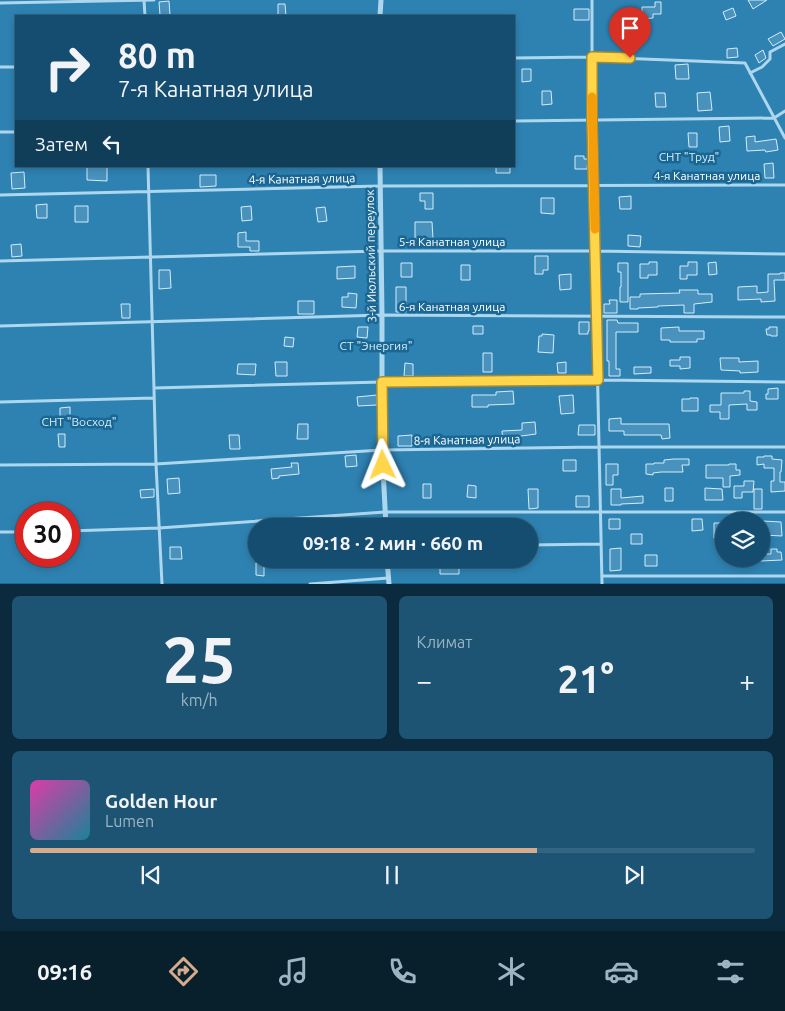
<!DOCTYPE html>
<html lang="ru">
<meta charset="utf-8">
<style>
:root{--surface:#144d6f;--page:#1d5474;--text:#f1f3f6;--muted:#9db4c3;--line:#336482;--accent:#d6ab8b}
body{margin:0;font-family:Ubuntu,sans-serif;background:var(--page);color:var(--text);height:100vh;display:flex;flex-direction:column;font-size:19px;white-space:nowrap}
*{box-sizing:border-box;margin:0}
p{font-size:16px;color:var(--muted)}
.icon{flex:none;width:28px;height:28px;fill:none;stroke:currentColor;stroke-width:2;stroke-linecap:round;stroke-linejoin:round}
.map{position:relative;height:584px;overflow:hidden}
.drawer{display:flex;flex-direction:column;gap:12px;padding:12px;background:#0b2a3d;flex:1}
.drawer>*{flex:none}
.hud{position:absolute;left:15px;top:15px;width:500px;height:152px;border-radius:0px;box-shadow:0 2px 8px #0003,0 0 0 1px var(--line);background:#144d6f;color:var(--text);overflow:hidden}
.fabs{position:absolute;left:715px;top:512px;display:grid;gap:10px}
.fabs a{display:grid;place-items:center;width:55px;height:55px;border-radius:50%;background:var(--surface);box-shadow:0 2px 8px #0003,0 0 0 1px var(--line);font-size:25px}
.speed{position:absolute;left:15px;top:502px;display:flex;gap:10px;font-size:25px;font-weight:700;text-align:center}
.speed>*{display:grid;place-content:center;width:65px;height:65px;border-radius:50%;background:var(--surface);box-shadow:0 2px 8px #0003,0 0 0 1px var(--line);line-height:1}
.speed .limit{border:8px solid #d22;background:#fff;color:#111}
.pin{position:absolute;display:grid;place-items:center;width:42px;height:42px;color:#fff;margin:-51px -21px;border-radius:50% 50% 50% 0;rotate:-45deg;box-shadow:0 0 5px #0007}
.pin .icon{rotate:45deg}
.me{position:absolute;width:55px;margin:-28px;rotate:358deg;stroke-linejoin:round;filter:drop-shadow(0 0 4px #0008)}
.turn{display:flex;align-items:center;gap:18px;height:105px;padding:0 20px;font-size:22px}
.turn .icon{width:65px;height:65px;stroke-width:2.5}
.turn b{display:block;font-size:35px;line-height:42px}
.then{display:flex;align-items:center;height:48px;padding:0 20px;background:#0003;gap:10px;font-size:19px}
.big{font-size:38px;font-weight:600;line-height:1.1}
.drawer .tile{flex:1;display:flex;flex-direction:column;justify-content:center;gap:8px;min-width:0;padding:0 18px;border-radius:8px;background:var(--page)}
.drawer .dial{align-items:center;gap:0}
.dial b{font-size:65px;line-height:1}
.song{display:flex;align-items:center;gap:15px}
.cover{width:60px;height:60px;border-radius:8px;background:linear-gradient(135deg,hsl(320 70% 55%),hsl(190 70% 35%))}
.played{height:5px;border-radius:2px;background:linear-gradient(90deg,var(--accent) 70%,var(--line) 70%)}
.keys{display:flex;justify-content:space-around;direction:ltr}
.heat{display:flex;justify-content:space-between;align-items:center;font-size:28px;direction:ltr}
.drawer .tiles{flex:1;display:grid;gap:12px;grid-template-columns:1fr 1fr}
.tile:last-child{grid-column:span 2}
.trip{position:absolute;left:248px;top:518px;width:290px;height:50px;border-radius:25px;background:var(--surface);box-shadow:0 2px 8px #0003,0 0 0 1px var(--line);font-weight:600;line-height:50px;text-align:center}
.menu{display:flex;height:80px;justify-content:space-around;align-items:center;background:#081f2c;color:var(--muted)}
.menu .icon{width:35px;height:35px}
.menu .selected{color:var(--accent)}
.menu b{font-size:22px;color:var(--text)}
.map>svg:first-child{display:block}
</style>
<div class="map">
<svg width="785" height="584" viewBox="0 0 785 584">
<rect width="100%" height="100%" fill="#1b6794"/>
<path fill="#2e82b2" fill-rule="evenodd" d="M0,0H785V583H0ZM16,16H514V166H16ZM26,514H69V556H26ZM724,521H761V559H724ZM256,526H529V559H256Z"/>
<path fill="#4892bd" stroke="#d3edfb" d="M748,0H767L753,9Z
M169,1L170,15H160L159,2Z
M655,2H661V14H653V18L642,19V7H655Z
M278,4H285L286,16H278Z
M733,8L736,16L726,20L723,12Z
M574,9H589V20H574Z
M781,32L785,39L773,46L768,39Z
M737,48L738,57L727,58V49Z
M763,50L766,58L759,63L755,55Z
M688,64L689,79H676L675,65Z
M522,69H531V81L522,82Z
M542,91H551L552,104L542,105Z
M710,92L712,110L698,111L697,93Z
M655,93H665L666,107H656Z
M729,126L730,141L720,142L719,127Z
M688,133H697V147H689Z
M755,136V142L776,139L778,150L766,152L765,150L747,151L746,137Z
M575,156H584V159H588L587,169H575Z
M773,163L774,178H765L764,164Z
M87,166H107V181L87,180Z
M496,166H510V173H496Z
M24,172L25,188L12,189L11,173Z
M200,175H216V186L200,187Z
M420,193H433V209H425V201H420Z
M631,196V209H620L619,197Z
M541,198H554V214L541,213Z
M47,204V218H37L36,205Z
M75,206H88V222H75Z
M251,206L252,220L242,221L241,207Z
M325,207L327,221L318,222L316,208Z
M415,222H432L433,239H415Z
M246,232V241H259V251H250V247H238V233Z
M628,235L641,236L640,247L628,246Z
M21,244L22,256L12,257L11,245Z
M535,256H548V270H543V274H535Z
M649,262H657V275H648V278H640V264H649Z
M688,262H697V275H687V279H680V266H688Z
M716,262L717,274L709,275L708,263Z
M401,263H412V277H401Z
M618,263H628V302H620V287H621V272H618Z
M461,265H470V280H461Z
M355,266V278L337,279V267Z
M159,270H170L171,288L159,289Z
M780,273H785V280H774L775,301L761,302V299L738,300V287L757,286V293L768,292V274H780Z
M571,274V289L560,290L559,275Z
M396,287H406V312H396Z
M679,290H698V294H712V302L694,304V313H684V305L658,306V307L638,308V309H630V297H640V294L680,293Z
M348,293L357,294L356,308L342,307V297H348Z
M609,300H617V313H604V304H610Z
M298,301H314V314H298Z
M121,304H130V318H122Z
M607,320H617L618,323H638V332H616V369H620V376H609V361H607Z
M579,322H589V331H588V334H579Z
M473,326H483V334H473Z
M358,327H368L367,338L357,337Z
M679,327V331H704V339H697V342H670V340H661V328Z
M769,327H777V336H771V335H767L766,329H769Z
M542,334L554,335L553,353L538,352L539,336H542Z
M285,337L294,338L293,347L284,346Z
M483,353H492V372H483Z
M680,357H690V368L680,369V366H670V360H680Z
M720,358H739V362L758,361V372L740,373V371L721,370Z
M275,362H287V376H276Z
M566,362V373H558L557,363Z
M405,363L413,364V376H404Z
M238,364H256L255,375L237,374Z
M634,367H651V373L634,374Z
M778,388V399H766V394H768V389Z
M513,391L514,404L488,405V407H472V395H496V392Z
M744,391H750V401L757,402V410H747V404L729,405V419H720V412H710V405H721V393H744Z
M377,395V405L358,406L357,397Z
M573,395L574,413L561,414L559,396Z
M690,398H698V411H682V399H690Z
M70,407V417L60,418V408Z
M621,418V424H669L670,438L662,439L661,435H624V431H609V419Z
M535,422L536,434L514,437L515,442L503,443L502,431L522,430V423Z
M298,424H308V439H297Z
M579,425H595V435H578Z
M58,434H65V447H59Z
M229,435H239L240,449H230Z
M412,435V446H398V436Z
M356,455L357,466L346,467L345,456Z
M764,456H772V459L782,460L781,472H780V482H785V491L771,492V481H774V468H764V464L757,465V457H764Z
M674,459H689V465H682L683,472H661L653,473V475L646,474V464H654V463H664V460Z
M563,460H576V471H563Z
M291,463H298L299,474L279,476V478L272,479L271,469L292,467Z
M606,464H618V475H613V485H606Z
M729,464H736V470H740V475L730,476V487H723V478H706V465H729Z
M179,478L180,493L168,494L167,479Z
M744,481H754L753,492H742V498H734V486H744Z
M423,484H431V498H423Z
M468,485L476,486V498L467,497Z
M665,488H673V501H665Z
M705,488L722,489L723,500H705Z
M154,489V497L141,498L140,490Z
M528,489H538V508L529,509Z
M611,489H621V498L643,496V503L621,504V505H611Z
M754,489H762V509H754Z
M576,496H589V507H576Z
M609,519H620V529H609Z
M692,519H702L703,530L692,531Z
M763,521L781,522L782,536L764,535Z
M714,523H722L723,537L714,538Z
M631,534H642V544H631Z
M170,547H181L182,559H170Z
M621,548V570L610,571V549Z
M771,549H777V552H781L782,560L761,561V554H771Z
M645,555H657V566H645Z
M440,559H459V574H440Z
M256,563H264V576L256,575Z"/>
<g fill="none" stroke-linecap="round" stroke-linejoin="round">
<path stroke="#add7ef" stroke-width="3" d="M144,0L145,16
M592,0V120L602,584
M0,3L154,0
M514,58L592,57L745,63L785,138
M0,67H16
M750,73L762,67L770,59V52L785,44
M514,121L774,118L785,111
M0,132H16
M148,166L156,464L162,584
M0,195L380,186L785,185
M0,261L381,251H595L785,254
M0,326L382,315L785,317
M154,388L382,382L598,380L785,382
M0,402L154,398
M0,465L156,464L382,450L599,447H785
M69,531L159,528L385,512H785
M0,532H26
M529,545L601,544
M602,576H785
M310,584L388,578"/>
<path stroke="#add7ef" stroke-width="5" d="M380,16L381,0
M380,166L382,315V450L386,526
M387,559L389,584"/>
</g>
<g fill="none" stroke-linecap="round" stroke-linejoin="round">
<defs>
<path id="route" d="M383,465L382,382L598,380L592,120V57L630,58"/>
</defs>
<use href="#route" stroke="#a68a30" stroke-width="12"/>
<use href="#route" stroke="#ffd54a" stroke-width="9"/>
<path stroke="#f59e0b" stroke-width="9" d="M592,97L595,229"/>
</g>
<g text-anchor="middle" stroke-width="5" stroke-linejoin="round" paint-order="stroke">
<g font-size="12" fill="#d3edfb" stroke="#1b6794">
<text x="689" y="161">СНТ "Труд"</text>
<text x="376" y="350">СТ "Энергия"</text>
<text x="79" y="426">СНТ "Восход"</text>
</g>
<g font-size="12" fill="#fff" stroke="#1b6794">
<text x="707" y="180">4-я Канатная улица</text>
<text transform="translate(302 179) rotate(-1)" y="4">4-я Канатная улица</text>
<text x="452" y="246">5-я Канатная улица</text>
<text transform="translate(371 256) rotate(-91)" y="4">3-й Июльский переулок</text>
<text x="452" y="311">6-я Канатная улица</text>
<text transform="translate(467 440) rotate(-1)" y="4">8-я Канатная улица</text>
</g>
</g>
</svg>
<div class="fabs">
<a><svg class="icon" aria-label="layers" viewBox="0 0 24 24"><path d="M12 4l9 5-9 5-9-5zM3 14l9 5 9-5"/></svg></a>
</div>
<div class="speed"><div class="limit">30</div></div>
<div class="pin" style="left:630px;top:58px;background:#d93025"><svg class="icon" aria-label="arrive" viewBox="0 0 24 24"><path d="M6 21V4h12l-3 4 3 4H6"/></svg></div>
<svg class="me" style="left:383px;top:465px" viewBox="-20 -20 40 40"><path d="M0-17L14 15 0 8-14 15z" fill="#ffd54a" stroke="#fff" stroke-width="4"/></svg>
<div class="trip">09:18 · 2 мин · 660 m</div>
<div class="hud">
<div class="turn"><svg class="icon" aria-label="right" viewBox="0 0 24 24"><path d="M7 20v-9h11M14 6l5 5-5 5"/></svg><div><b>80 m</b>7-я Канатная улица</div></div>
<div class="then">Затем<svg class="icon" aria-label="left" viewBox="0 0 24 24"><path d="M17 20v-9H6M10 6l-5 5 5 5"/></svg></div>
</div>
</div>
<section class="drawer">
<div class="tiles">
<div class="tile dial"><b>25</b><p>km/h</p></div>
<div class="tile"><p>Климат</p>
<div class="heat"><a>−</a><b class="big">21°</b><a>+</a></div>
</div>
<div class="tile">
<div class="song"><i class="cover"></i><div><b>Golden Hour</b><p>Lumen</p></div></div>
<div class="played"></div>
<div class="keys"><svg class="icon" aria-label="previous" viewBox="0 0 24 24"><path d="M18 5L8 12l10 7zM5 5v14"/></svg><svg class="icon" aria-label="pause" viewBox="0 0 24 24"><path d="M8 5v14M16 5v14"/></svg><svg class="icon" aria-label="next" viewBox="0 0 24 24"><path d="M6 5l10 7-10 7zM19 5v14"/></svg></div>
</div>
</div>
</section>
<nav class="menu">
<b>09:16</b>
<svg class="icon selected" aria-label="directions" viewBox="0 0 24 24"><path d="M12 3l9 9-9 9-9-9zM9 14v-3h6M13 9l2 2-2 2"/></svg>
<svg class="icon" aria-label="music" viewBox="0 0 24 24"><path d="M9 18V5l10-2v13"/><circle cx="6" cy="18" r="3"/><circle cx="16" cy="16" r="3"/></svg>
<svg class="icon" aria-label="phone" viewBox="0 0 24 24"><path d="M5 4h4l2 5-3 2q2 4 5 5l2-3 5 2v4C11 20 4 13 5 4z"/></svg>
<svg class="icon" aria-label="climate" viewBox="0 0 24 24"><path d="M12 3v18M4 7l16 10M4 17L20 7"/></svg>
<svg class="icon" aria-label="car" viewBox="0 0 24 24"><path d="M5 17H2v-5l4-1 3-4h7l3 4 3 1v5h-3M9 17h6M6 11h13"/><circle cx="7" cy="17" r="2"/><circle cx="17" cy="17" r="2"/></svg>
<svg class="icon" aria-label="filters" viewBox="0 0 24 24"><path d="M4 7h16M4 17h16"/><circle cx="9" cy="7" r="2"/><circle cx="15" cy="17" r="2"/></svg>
</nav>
